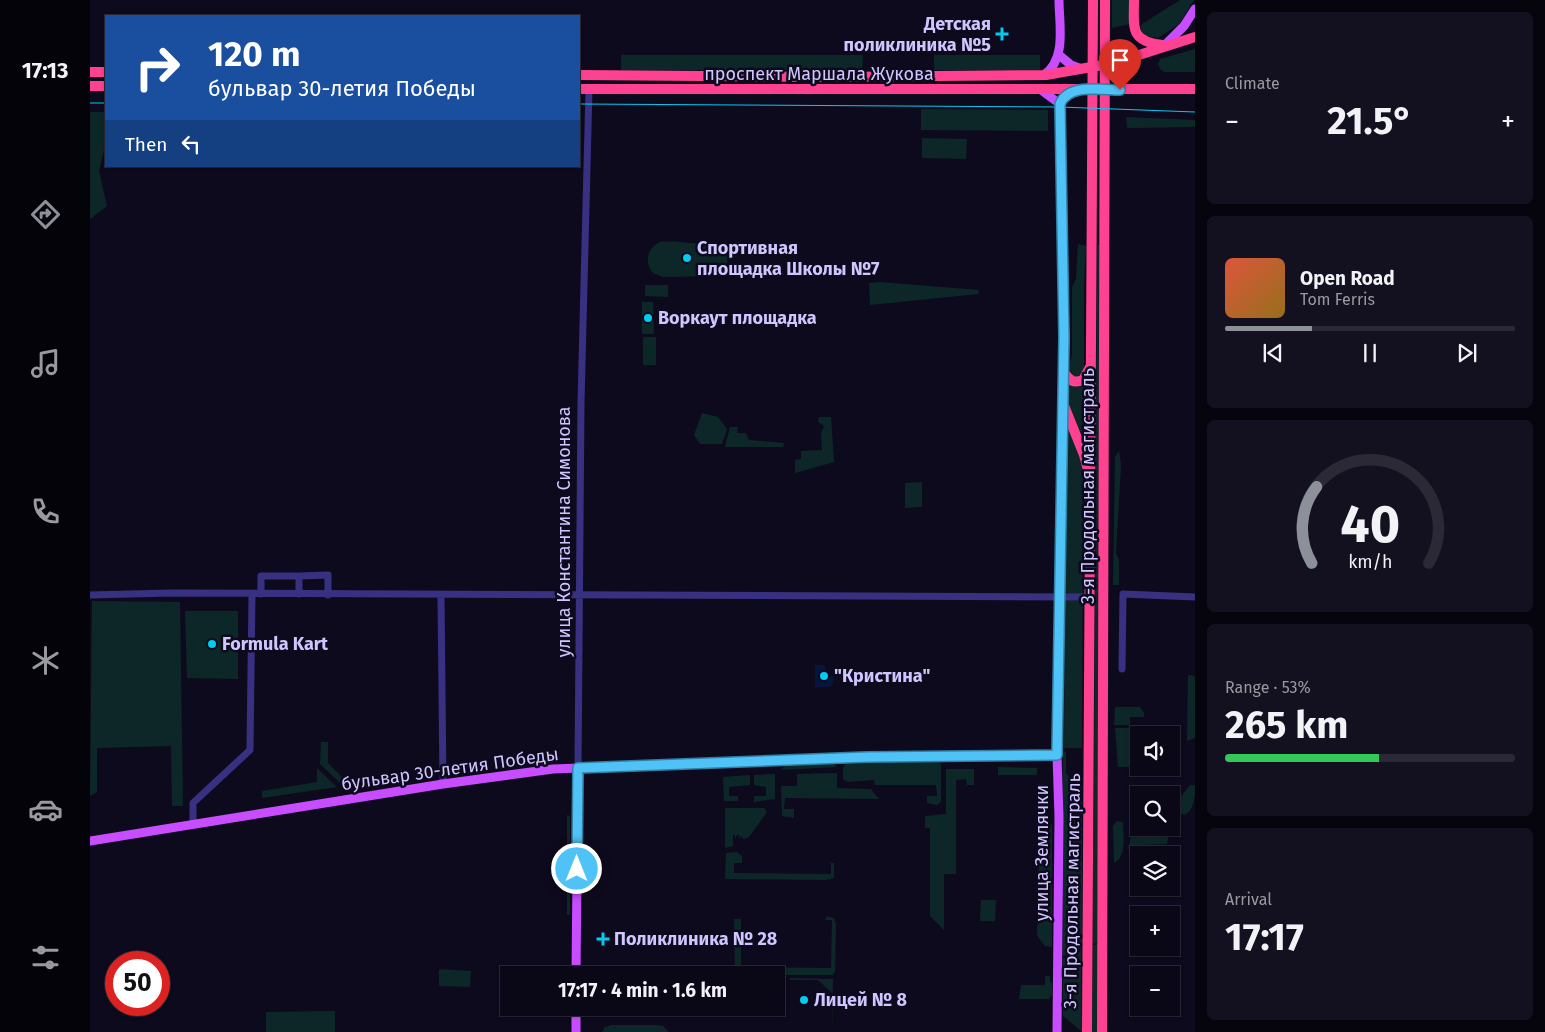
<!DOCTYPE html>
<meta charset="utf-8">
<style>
:root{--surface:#0a0816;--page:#13111f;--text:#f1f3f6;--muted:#999aa1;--line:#2a2935;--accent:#8c9099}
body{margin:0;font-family:"Fira Sans",sans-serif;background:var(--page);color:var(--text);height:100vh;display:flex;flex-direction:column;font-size:19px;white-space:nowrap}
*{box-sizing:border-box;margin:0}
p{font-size:16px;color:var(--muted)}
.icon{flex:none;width:28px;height:28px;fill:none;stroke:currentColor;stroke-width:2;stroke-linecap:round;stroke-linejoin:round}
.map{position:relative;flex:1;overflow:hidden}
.panel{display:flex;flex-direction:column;gap:12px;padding:12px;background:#06040c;width:350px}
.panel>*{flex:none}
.banner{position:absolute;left:15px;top:15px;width:475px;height:152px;border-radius:0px;box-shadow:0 1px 4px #0004,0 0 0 1px var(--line);background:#1a4fa0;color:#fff;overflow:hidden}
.tools{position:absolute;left:1040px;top:726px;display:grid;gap:10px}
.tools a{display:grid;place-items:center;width:50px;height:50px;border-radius:0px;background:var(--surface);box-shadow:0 1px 4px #0004,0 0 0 1px var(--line);font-size:25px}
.speed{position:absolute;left:15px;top:951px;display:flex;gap:10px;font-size:25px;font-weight:700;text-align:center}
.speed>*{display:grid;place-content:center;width:65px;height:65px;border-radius:50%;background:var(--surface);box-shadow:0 1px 4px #0004,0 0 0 1px var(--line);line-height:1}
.speed .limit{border:8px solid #d22;background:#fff;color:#111}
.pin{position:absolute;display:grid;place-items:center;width:42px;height:42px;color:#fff;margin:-51px -21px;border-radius:50% 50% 50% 0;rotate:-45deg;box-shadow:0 0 5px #0007}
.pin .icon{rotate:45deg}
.me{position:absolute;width:55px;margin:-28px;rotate:0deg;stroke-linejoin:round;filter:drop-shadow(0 0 4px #0008)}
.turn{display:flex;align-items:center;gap:18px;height:105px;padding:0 20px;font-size:22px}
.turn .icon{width:65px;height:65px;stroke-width:2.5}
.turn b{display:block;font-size:35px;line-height:42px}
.then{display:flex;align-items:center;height:48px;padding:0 20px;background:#0003;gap:10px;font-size:19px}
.big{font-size:38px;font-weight:700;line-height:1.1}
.panel .widget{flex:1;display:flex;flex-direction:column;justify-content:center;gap:8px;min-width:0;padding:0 18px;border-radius:8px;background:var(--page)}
.panel .dial{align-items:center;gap:0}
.dial svg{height:130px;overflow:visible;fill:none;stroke:var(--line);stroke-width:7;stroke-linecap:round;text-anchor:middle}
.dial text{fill:var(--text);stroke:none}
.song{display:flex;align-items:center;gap:15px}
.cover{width:60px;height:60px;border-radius:8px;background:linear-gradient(135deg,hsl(10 70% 55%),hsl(40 70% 35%))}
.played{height:5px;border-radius:2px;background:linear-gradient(90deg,var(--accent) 30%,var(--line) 30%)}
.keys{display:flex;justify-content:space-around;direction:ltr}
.heat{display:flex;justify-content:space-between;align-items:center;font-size:28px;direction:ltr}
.charge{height:8px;border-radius:4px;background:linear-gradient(90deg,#34c759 53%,var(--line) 0)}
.trip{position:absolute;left:410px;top:966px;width:285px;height:50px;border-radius:0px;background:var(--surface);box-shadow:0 1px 4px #0004,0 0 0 1px var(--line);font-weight:700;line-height:50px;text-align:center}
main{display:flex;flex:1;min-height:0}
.tabs{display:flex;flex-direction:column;width:90px;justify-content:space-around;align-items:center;background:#040309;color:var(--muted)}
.tabs .icon{width:35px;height:35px}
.tabs .current{color:var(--accent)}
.tabs b{font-size:22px;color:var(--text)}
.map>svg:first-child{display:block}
</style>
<main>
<nav class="tabs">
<b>17:13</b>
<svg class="icon current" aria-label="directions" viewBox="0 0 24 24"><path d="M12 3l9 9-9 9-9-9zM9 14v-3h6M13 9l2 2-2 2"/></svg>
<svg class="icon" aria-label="music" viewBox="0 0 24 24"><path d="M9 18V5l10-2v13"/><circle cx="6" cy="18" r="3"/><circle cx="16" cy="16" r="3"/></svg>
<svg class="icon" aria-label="phone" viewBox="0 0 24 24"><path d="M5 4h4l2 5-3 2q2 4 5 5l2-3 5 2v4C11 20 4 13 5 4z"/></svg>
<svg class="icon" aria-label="climate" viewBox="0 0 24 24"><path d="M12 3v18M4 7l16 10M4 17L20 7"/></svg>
<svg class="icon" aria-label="car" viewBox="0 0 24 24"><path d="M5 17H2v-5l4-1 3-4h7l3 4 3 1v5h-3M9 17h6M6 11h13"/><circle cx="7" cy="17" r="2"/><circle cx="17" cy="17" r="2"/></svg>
<svg class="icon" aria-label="filters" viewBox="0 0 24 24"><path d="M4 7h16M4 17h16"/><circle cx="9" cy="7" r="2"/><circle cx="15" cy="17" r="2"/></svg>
</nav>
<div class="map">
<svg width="1105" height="1032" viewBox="0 0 1105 1032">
<rect width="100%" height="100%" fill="#0e0a1e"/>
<path fill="#0d2728" d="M1022,0H1039V24L1022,28Z
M1090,0H1104L1089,24L1068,38L1056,36L1050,30L1052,24Z
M1105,49V72H1074L1070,69L1068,64L1070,59Z
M531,55H773L772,70H531Z
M844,55H950V70H844Z
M831,109L958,110V131L831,130Z
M0,112H16V141L9,171L17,206L0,219Z
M1036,117L1105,120V127L1037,128Z
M832,138L877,139L876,159L832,158Z
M569,242C579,241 590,242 600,243C621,244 650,245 632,274L624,276L573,277L563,273C554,261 557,250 569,242Z
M988,244L996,246L994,287V371L990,377H984L979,368L982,354V287L986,279Z
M1007,245H1009L1008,862L1007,943L1003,944Z
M790,282L889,290L888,294L780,305L779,283Z
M555,285H578V297L555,296Z
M552,302H563L564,334H552Z
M553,337H566V365H553Z
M976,380L996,381L995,441L976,401Z
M612,413L628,417L637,429L632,444H610L604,435Z
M729,417H741L744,462L705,473V460L711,459V451L732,450L731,434L734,426L728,422Z
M640,427H648L647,433H656L659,440L694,443L693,447H635Z
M978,427L992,456L993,469L992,748H974L976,433Z
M1029,451L1031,465L1026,553L1029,560V585H1023L1025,457Z
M832,482V507L815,508V483Z
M2,601L90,602L93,806H82L81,746L7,748V792L0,796Z
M95,611H148V679L97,678Z
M1098,675L1105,676V738L1097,741Z
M1025,707H1050L1054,713V717H1040V725H1024Z
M1025,728H1040V762L1049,763V767H1028Z
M231,742H238V763L254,779H257L258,785H252L230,764Z
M973,751L976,752V773L987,786L992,787V948L973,956Z
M849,761L851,765V802L847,805L837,803V796H847L846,785H785L784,780L757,782L753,779V768L756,762Z
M743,763L747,767L691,770L695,765Z
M908,767L947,768V775H908Z
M227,768L247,787L172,798V791L227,782Z
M856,769H884V785H877L876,779L866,780V874H854V930L840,916V828H835V816L856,814Z
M747,773V788L781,789L789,799L695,798L694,809H704V818L692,816L691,786H707V774Z
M685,774V799L664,802V796H676V787L664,785V775Z
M660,775V785L639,787V796H648V801H634L633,777Z
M1100,785H1105C1105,797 1105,810 1094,815L1090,813V798Z
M635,808H674L677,812L659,837L653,839L651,836L649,839V835H647L645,839V835H643V846L635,848Z
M477,815L480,816V915H477Z
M954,820H958L962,825V947L955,946L947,936L950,824Z
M1027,821L1033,822C1033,834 1037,857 1024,863L1023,826Z
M1081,822H1086V829L1079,831L1077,844L1049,845L1038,849L1041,837L1049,828H1081Z
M647,852L652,856V863H644V873L741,874V863H744V878L736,880L635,879L636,853Z
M891,900H906L905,921H890Z
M737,916L744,918L746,924L745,971L743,975H645L644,919H651V967L741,968L742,920H735Z
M1008,944L1007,1032H1002L1003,945Z
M991,949L992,1032L973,1016V959Z
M349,969L381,971L380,987L349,986Z
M955,976H960V982H962V994L959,999H929L931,985H955Z
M700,978L743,979L742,1032V993L728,980H700Z
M516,1008H566V1017H516Z
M245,1011V1032H176V1012Z
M522,1025H566L573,1026L579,1032H512L515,1027Z"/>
<path fill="#05153c" d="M725,665H735V675L743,676L744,682L740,687H725Z"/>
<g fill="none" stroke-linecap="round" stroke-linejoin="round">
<path stroke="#383181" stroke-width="7" d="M209,576L238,575V595
M171,594V576H209V594
M0,595L81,593L996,597L1000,594
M351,596L353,784
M1032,669L1033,594L1105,597
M488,768L491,402L499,89
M103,823V803L160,750L162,594"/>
<path stroke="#c74dff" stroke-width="9" d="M1075,45L1094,26L1105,9
M969,55L981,65L992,69
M954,75C977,59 969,24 969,0
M951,90L970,104
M970,104L974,97L985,90
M0,841L353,784L463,769L777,757L967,755
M486,975L488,768
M486,1032V1008
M967,1032L969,817L967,755L974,338L970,104"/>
<path stroke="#ff4191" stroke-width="10" d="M1044,0C1044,27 1039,41 1072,45
M0,72H16
M489,75L739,77L956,75L1024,63L1105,37
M0,86H16
M489,89H1105
M973,371C980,380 982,384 993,380L1000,367
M973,403L994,455L998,470
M997,1032L1003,0
M1012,1032L1015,0"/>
<path stroke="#00cbf1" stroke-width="1" d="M0,103H16
M489,104L970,107L1105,112"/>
</g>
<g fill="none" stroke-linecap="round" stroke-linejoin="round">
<defs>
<path id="route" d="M487,869L488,768L777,757L967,755L974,338L970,104C979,83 1011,90 1030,90"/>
</defs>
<use href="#route" stroke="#337fa1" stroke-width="12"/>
<use href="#route" stroke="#4fc3f7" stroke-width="9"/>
</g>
<g fill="#00cbf1" stroke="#0e0a1e" stroke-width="2">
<path d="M909.5 26.5h5v5h5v5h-5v5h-5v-5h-5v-5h5z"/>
<circle cx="597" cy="258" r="5"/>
<circle cx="558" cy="318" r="5"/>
<circle cx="122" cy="644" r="5"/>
<circle cx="734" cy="676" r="5"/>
<path d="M510.5 931.5h5v5h5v5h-5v5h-5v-5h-5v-5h5z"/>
<circle cx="714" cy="1000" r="5"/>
</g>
<g text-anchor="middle" stroke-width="5" stroke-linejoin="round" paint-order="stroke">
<g font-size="18" font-weight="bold" fill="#d0c6ff" stroke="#0e0a1e" text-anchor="start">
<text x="901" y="30" text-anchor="end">Детская<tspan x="901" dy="21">поликлиника №5</tspan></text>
<text x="607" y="254">Спортивная<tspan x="607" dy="21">площадка Школы №7</tspan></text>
<text x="568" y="324">Воркаут площадка</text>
<text x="132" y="650">Formula Kart</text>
<text x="744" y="682">"Кристина"</text>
<text x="524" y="945">Поликлиника № 28</text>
<text x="724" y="1006">Лицей № 8</text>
</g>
<g font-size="18" fill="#d0c6ff" stroke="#0e0a1e">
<text x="729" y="80">проспект Маршала Жукова</text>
<text transform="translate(998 486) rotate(-90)" y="6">3-я Продольная магистраль</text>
<text transform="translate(474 532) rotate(-90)" y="6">улица Константина Симонова</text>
<text transform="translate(360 769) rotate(-8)" y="6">бульвар 30-летия Победы</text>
<text transform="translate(952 853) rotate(-90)" y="6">улица Землячки</text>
<text transform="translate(982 891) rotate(-89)" y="6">3-я Продольная магистраль</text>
</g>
</g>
</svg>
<div class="tools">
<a><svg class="icon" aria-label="sound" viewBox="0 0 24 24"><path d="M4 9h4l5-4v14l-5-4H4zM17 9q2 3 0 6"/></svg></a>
<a><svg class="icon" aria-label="search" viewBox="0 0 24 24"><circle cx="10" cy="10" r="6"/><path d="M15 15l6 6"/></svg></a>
<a><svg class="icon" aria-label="layers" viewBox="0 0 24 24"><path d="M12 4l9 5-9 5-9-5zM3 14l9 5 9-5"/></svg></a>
<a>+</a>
<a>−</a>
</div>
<div class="speed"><div class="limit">50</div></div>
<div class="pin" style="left:1030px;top:90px;background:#d93025"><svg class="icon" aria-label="arrive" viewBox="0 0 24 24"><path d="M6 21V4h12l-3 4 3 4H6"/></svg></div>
<svg class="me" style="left:487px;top:869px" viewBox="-20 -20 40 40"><circle r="17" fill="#4fc3f7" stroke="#fff" stroke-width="3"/><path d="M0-11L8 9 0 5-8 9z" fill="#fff"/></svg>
<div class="trip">17:17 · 4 min · 1.6 km</div>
<div class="banner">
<div class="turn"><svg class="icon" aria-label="right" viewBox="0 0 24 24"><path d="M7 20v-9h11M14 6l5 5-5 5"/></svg><div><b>120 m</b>бульвар 30-летия Победы</div></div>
<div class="then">Then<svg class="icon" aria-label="left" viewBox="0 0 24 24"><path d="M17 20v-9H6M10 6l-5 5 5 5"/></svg></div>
</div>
</div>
<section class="panel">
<div class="widget"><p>Climate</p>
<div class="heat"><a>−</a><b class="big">21.5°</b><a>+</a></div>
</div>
<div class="widget">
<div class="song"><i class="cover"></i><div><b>Open Road</b><p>Tom Ferris</p></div></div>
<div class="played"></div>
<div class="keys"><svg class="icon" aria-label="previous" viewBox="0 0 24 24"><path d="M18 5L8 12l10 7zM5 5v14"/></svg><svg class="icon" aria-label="pause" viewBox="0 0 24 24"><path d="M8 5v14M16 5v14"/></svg><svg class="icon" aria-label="next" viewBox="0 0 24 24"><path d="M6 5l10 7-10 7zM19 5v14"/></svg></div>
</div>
<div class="widget dial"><svg viewBox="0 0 100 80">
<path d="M14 69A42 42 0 1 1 86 69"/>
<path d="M14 69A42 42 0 0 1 17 22" stroke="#8c9099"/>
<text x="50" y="56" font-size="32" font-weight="700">40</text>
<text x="50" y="72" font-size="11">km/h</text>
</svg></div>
<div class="widget"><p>Range · 53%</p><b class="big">265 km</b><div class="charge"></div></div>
<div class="widget"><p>Arrival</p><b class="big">17:17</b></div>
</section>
</main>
